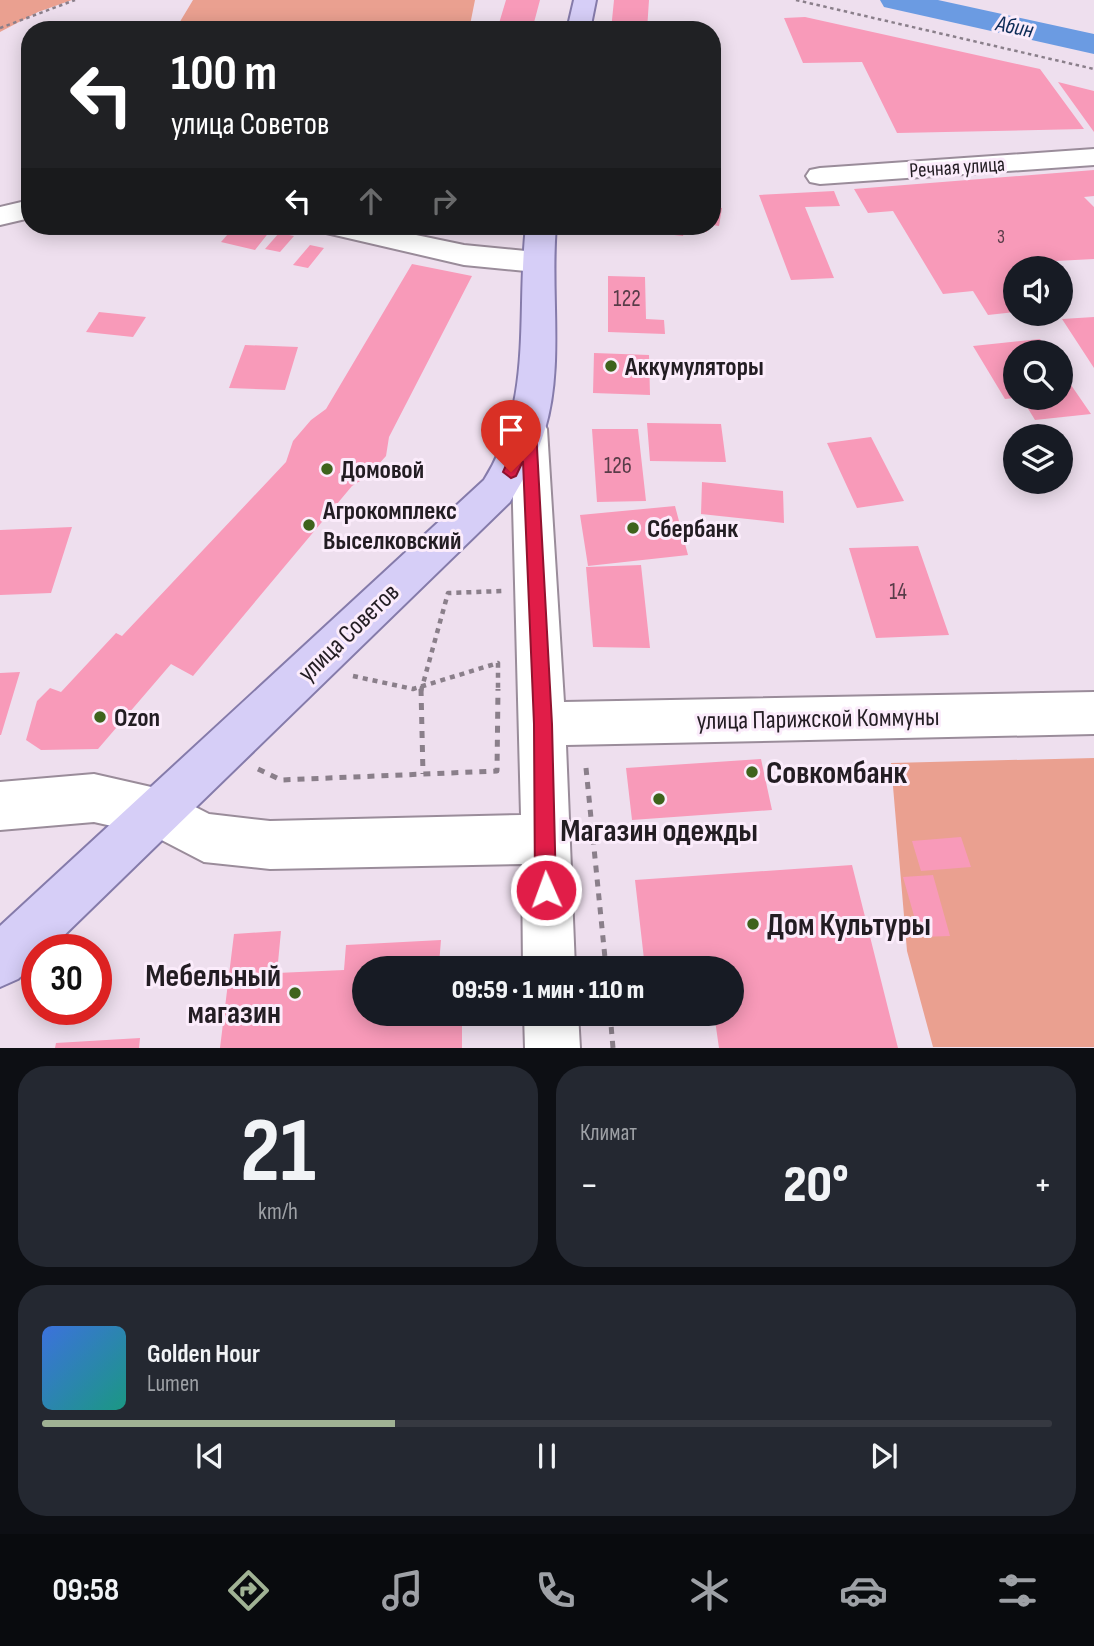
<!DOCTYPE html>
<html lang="ru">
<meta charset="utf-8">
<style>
:root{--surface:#171b24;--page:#242831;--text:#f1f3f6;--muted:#9ea1a6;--line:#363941;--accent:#a0b294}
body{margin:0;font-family:"Sofia Sans Condensed",sans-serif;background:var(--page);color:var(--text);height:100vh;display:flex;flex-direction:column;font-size:26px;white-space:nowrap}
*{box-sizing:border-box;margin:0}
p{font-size:23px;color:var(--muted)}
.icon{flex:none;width:38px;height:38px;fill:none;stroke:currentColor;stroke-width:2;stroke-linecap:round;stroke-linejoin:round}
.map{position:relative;height:1048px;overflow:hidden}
.side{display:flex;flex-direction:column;gap:18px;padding:18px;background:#0d0f14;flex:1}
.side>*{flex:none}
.banner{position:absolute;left:21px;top:21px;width:700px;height:214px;border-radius:28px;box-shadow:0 4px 18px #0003;background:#202124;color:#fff;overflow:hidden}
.fabs{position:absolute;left:1003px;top:256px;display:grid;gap:14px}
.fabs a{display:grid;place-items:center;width:70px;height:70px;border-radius:50%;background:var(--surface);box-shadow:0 4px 18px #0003;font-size:35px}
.speed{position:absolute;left:21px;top:934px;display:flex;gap:14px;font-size:35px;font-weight:700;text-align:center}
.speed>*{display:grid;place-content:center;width:91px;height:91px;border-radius:50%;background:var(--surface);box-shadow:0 4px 18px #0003;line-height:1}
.speed .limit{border:10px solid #d22;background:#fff;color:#111}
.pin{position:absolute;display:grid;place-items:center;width:60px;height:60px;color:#fff;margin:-72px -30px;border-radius:50% 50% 50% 0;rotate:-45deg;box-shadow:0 0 7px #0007}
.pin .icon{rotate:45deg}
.me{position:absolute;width:77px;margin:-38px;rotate:358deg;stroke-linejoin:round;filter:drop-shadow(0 0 5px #0008)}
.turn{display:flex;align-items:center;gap:24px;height:147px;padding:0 35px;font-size:32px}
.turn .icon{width:91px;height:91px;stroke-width:2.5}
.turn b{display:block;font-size:49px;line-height:60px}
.lanes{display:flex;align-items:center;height:66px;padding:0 35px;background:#0003;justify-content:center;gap:35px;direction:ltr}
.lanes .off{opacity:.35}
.big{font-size:52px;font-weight:800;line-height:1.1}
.side .card{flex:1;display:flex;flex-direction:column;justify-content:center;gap:10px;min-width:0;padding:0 24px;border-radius:28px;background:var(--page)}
.side .dial{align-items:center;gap:0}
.dial b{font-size:91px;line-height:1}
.song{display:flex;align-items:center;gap:21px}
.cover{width:84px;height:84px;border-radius:10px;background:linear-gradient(135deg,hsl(220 70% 55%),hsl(170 70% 35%))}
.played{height:7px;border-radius:4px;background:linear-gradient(90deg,var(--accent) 35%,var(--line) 35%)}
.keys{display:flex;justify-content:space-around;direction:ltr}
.heat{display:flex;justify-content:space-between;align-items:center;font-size:38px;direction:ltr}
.side .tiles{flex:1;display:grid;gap:18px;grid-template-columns:1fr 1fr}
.card:last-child{grid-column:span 2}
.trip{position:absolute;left:352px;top:956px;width:392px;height:70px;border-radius:35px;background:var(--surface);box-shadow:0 4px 18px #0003;font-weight:800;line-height:70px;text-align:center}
.dock{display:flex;height:112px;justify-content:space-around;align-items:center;background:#090b0e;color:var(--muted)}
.dock .icon{width:49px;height:49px}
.dock .current{color:var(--accent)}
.dock b{font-size:32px;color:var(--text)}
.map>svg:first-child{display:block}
</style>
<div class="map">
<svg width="1094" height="1048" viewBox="0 0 1094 1048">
<rect width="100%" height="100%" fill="#eedfee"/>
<path fill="#eaa090" d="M0,0H72L38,12L0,32Z
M193,0H475L469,30H175Z
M1094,758V1047H933L907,951L891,763Z"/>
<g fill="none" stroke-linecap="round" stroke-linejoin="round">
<path fill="#6b9be2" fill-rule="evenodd" d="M880,0H938L1094,34V54L884,7Z"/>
</g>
<path fill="#f89ab9" d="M506,0H540L532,30H497Z
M614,0H649L647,30H611Z
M805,17L1040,69L1084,129L897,133L862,62L803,63L784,18Z
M1058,82L1094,91V132Z
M1094,170V196L1084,197L1094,207V259L1056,261L1061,268H1015V312L988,315L973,291L943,294L893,211L868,213L854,189Z
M834,191L840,206L805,207L834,278L791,280L759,195Z
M712,207L722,208L719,226L712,225Z
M183,226H206L199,235L179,231Z
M235,226H243L270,231L255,250L221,242Z
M650,226H708L707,232L685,229L683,236L648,232Z
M279,233L294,236L280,252L265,249Z
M310,245L324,248L308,268L293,265Z
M412,264L472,276L389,437L386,456L368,476L352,486L193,676L171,664L98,749L41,750L26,740L37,701L50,688L61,692L116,633L122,636L286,462L293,441L311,420L326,409Z
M608,276L645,277L646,319L664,320L665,334L608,332Z
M99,312L146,317L133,337L86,332Z
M1094,317V368L1062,319Z
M1040,339L1049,352H1015V398L1005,399L973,346Z
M245,345L298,347L285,390L229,388Z
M594,353L649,355L650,395L593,393Z
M1060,369L1091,414L1035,420L1021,397H1060Z
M647,423L721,424L726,462L650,461Z
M592,429H638L646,501L597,502Z
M871,437L904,501L857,508L827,443Z
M702,482L783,491L784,523L701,514Z
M675,506L688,555L588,566L580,515Z
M72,527L51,593L0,595V530Z
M918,546L949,635L876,638L849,548Z
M641,565L650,648L593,647L586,567Z
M20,672L1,735H0V673Z
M761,759L772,810L632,820L626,768Z
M961,837L971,867L921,871L912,841Z
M852,865L898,1048H719L714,1013H732V968H645L635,880Z
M933,875L950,936L920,937L903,877Z
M281,931L277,973L344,970L346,945L441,940L439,964L462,963V968H364V1013H462V1048H220L234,934Z
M140,1038L139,1048H55L56,1043Z"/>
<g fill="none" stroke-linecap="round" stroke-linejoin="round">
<defs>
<path id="minor" d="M1094,149V165L820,184L810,182L806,176L810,170L820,168Z
M30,200V218L0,225V207Z
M317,226H373L464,245L536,252L547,255L551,262L547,269L536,272L464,265L322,232Z
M529,416L542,420L547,429L564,702L1094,692V734L566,745L575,968H523L522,864L270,869L204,862L152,835L94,822L0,830V782L94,774L160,789L209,814L270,821L521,815L511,429L516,420Z
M524,1013H578L580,1048H525Z"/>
<path id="major" d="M574,0H596L590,30H567Z
M526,226H556C550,292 564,365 545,429C537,456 524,478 510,502L49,950H37V962L18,979L0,987V926L484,480C534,400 516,316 526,226Z"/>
</defs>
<use href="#minor" stroke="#9a8c9a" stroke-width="4"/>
<use href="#major" stroke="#857baa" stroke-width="4"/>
<path stroke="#8a7f8a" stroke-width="2.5" stroke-dasharray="3.5 3.5" stroke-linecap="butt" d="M796,0L1094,69
M0,28L75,0"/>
<path stroke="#8a7f8a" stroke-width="4.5" stroke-dasharray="5 5" stroke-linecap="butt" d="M353,676L413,689L498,663V691
M421,691L448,593L503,591"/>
<path stroke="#8a7f8a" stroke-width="5" stroke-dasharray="7 7" stroke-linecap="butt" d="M421,689L423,774
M586,768L606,968
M258,769L281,780L497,771L498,689
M610,1013L613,1048"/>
<use href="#minor" fill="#fff" fill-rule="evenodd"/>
<use href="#major" fill="#d6cef7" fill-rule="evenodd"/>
</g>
<path fill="#e11d48" stroke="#92132f" stroke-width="2" d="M529,423L536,429L552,724L556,890L553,898L546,901L538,898L535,890L534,724L523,461L516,476L511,478L503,472L522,429Z"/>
<g fill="#3e631c" stroke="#fbecfb" stroke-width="2.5">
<circle cx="611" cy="366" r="7"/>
<circle cx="327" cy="469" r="7"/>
<circle cx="309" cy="525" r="7"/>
<circle cx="633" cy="528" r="7"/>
<circle cx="100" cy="717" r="7"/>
<circle cx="752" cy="772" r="7"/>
<circle cx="659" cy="799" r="7"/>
<circle cx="753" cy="924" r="7"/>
<circle cx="295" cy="993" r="7"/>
</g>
<g text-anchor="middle" stroke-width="6" stroke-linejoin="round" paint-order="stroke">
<g font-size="19" fill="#583c48">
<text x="1001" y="243">3</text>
</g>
<g font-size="21" fill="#231d23" stroke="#fbecfb">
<text transform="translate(957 167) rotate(-4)" y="7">Речная улица</text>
</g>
<g font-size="23" font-style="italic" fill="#0d2c58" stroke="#fbecfb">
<text transform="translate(1015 26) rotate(12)" y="8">Абин</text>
</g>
<g font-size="23" fill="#583c48">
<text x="627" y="306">122</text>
<text x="618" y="473">126</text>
<text x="898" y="599">14</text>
</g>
<g font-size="26" font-weight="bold" fill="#231d23" stroke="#fbecfb" text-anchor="start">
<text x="625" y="375">Аккумуляторы</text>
<text x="341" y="478">Домовой</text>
<text x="323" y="519">Агрокомплекс<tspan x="323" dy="30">Выселковский</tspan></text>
<text x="647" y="537">Сбербанк</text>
<text x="114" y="726">Ozon</text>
</g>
<g font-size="26" fill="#231d23" stroke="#fbecfb">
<text transform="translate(348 632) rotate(-44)" y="9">улица Советов</text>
<text transform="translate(818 718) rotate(-1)" y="9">улица Парижской Коммуны</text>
</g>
<g font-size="32" font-weight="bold" fill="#231d23" stroke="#fbecfb" text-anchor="start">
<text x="766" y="783">Совкомбанк</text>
<text x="659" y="841" text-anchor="middle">Магазин одежды</text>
<text x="767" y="935">Дом Культуры</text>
<text x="281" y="986" text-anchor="end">Мебельный<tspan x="281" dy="37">магазин</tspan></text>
</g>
</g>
</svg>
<div class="fabs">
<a><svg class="icon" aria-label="sound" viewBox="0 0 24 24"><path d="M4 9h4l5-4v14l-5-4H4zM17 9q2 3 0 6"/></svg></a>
<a><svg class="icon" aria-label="search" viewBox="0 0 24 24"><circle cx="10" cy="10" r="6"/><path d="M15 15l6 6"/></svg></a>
<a><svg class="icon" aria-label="layers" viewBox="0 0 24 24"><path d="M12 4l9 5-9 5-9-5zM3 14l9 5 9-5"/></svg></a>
</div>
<div class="speed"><div class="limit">30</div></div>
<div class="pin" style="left:511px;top:472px;background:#d93025"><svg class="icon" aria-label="arrive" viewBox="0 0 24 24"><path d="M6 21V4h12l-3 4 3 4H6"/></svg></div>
<svg class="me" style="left:546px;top:890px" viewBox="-20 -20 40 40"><circle r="17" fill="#e11d48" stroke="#fff" stroke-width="3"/><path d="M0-11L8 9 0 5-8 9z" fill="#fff"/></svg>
<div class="trip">09:59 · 1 мин · 110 m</div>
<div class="banner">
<div class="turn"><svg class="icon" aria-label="left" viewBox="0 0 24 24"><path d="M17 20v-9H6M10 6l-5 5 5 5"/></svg><div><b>100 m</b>улица Советов</div></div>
<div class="lanes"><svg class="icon" aria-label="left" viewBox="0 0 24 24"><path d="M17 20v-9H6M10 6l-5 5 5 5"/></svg><svg class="icon off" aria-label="ahead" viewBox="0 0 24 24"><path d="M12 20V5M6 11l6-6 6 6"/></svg><svg class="icon off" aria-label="right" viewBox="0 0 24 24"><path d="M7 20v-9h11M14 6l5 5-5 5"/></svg></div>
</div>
</div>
<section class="side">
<div class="tiles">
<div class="card dial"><b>21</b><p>km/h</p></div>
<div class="card"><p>Климат</p>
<div class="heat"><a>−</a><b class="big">20°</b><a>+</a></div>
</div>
<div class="card">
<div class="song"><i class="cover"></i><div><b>Golden Hour</b><p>Lumen</p></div></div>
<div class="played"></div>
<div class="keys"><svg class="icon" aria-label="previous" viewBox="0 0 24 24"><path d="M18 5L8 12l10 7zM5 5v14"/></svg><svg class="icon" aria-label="pause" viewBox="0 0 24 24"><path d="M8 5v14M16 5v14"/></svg><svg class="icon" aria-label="next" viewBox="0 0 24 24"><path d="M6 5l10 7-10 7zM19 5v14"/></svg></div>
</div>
</div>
</section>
<nav class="dock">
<b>09:58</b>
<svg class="icon current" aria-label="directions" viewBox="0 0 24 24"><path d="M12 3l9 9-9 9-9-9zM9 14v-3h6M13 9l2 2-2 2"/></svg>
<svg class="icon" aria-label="music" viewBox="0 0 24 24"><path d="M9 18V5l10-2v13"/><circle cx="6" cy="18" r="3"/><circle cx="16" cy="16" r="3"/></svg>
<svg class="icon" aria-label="phone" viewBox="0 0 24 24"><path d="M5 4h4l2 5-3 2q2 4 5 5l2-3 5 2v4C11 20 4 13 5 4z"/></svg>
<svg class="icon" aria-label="climate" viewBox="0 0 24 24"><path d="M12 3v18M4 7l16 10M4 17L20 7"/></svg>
<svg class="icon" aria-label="car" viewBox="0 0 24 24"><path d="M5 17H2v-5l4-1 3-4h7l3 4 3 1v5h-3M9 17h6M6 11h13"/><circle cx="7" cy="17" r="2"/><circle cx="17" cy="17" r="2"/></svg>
<svg class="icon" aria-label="filters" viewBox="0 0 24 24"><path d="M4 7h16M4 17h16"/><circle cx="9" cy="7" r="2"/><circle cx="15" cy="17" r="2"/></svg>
</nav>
